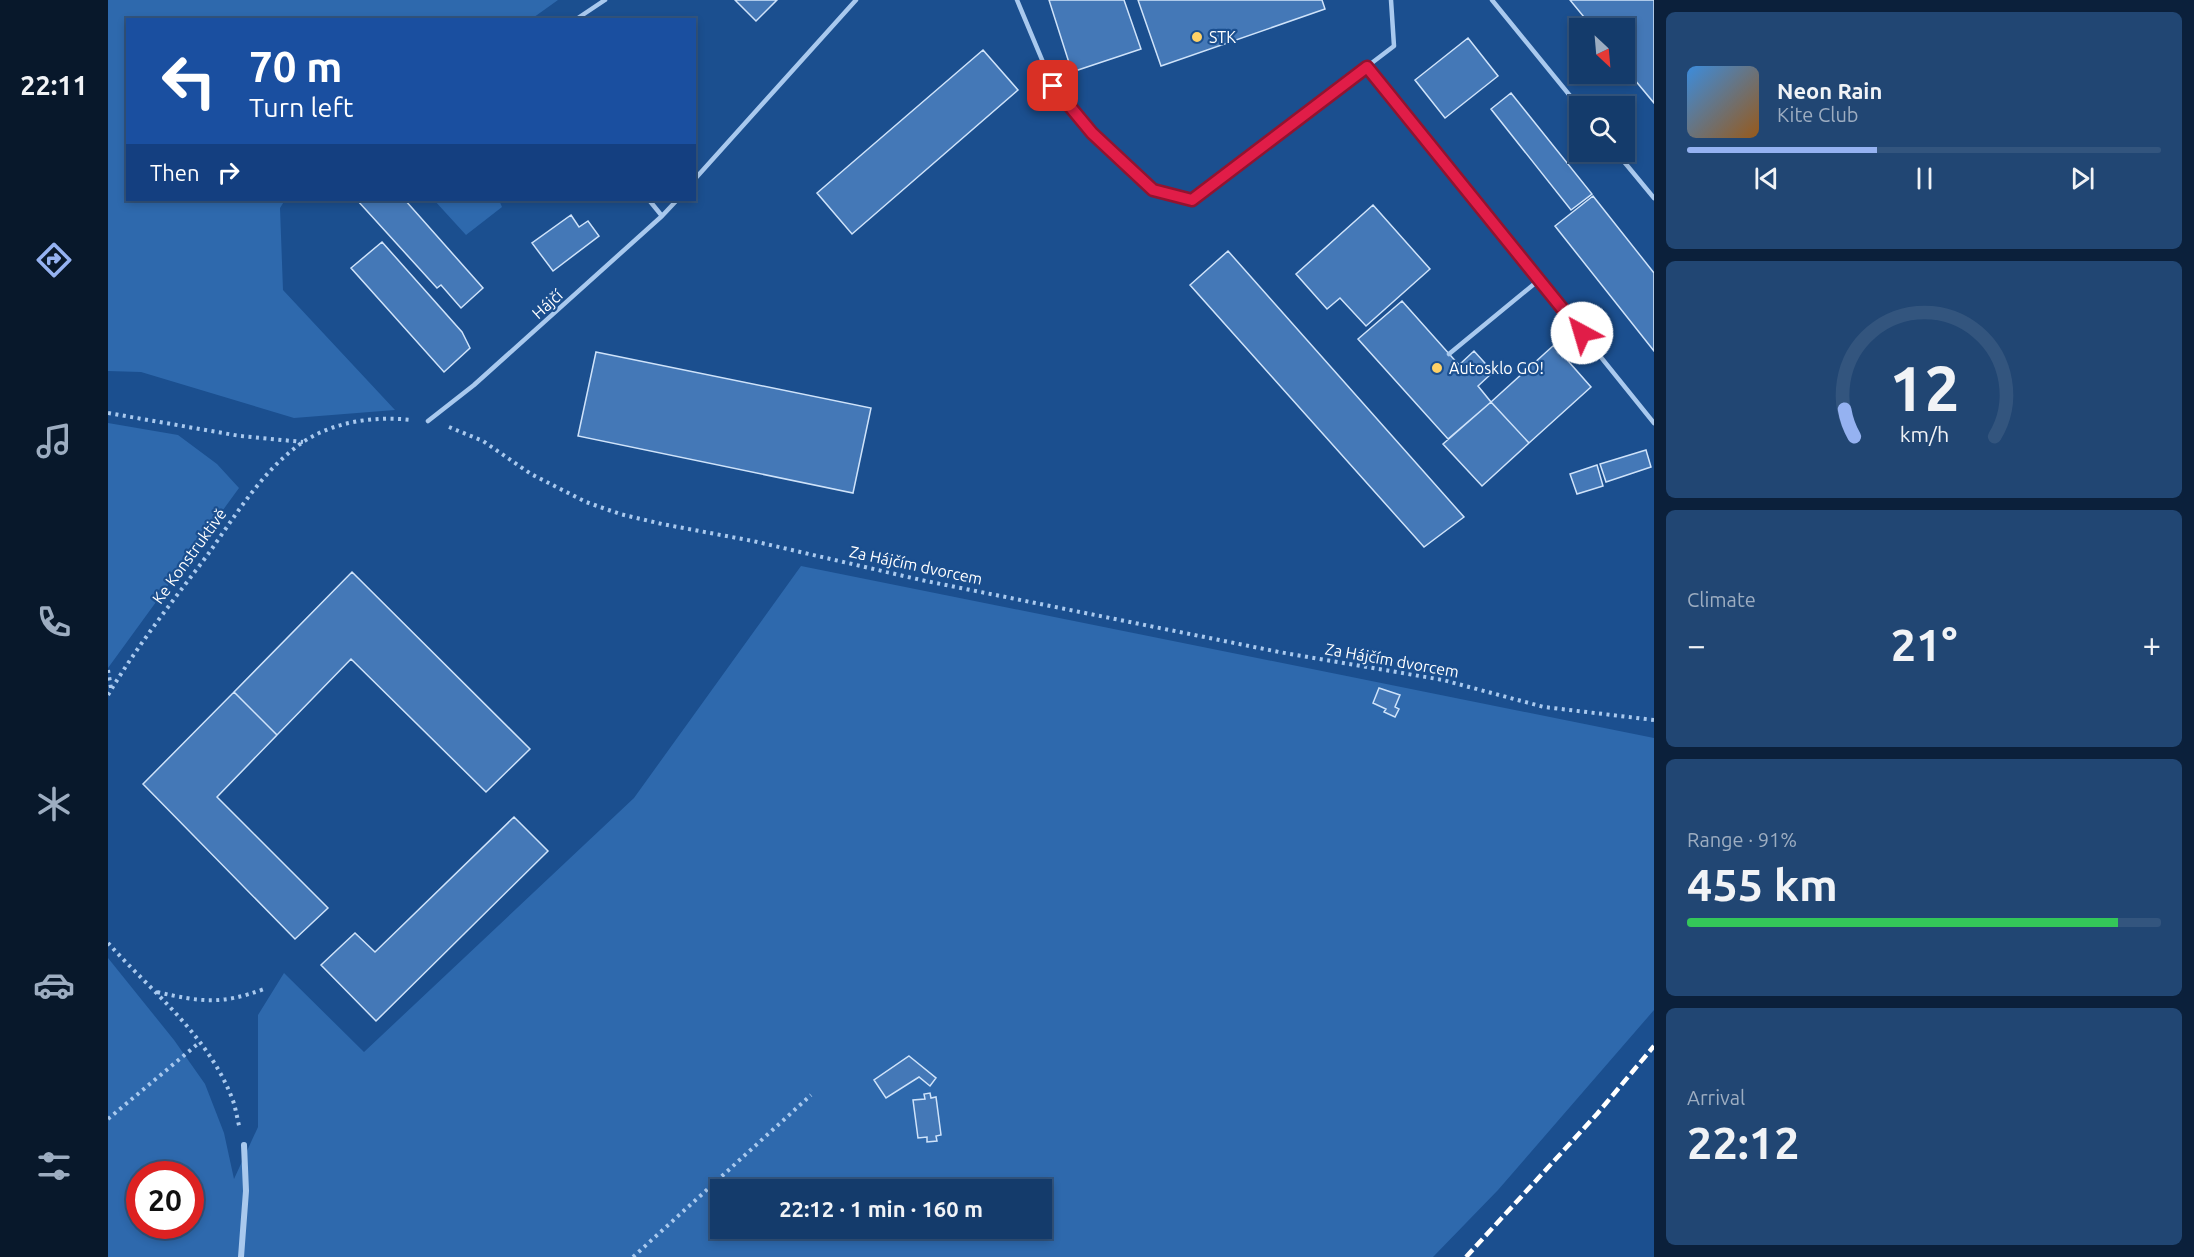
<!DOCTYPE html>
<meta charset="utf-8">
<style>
:root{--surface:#143b6b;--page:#214673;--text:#f1f3f6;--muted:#9dadc1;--line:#33557e;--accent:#95b2f1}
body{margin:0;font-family:Ubuntu,sans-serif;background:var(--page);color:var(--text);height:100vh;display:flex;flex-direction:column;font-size:22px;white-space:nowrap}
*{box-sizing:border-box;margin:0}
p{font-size:20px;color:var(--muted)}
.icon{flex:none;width:33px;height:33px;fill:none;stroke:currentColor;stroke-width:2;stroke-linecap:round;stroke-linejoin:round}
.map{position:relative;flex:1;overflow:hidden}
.panel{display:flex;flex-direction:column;gap:12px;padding:12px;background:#0b203b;width:540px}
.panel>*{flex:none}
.hud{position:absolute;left:18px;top:18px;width:570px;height:183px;border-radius:0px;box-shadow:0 3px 9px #0003,0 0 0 2px var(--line);background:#1a4fa0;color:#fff;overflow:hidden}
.needle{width:39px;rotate:154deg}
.controls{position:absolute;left:1461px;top:18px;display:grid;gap:12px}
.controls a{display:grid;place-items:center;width:66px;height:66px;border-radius:0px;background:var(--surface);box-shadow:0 3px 9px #0003,0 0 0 2px var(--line);font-size:30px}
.speed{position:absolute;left:18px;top:1161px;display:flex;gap:12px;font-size:30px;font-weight:700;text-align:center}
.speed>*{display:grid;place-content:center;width:78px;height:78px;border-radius:50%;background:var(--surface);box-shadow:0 3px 9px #0003,0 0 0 2px var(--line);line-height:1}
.speed .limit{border:9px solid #d22;background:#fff;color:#111}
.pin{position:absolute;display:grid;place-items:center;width:51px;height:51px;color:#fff;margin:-26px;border-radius:12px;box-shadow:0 3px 9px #0006}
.me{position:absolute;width:66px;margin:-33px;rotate:321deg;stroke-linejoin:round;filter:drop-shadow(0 0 4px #0008)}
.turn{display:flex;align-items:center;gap:21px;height:126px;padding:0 24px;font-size:27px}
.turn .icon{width:78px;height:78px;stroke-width:2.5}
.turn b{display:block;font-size:42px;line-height:51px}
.then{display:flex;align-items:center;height:57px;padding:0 24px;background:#0003;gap:12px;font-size:22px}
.big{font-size:45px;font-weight:700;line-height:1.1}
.panel .widget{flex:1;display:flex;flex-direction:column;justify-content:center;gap:9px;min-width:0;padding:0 21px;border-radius:9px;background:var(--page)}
.panel .dial{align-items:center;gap:0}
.dial svg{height:156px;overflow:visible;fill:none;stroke:var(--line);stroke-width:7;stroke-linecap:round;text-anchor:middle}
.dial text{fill:var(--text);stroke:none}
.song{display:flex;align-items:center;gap:18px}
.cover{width:72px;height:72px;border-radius:9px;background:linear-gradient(135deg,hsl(210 70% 55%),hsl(30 70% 35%))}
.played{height:6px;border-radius:3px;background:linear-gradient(90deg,var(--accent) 40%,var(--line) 40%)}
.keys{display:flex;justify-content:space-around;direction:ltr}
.heat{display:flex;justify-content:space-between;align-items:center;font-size:33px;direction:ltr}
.charge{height:9px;border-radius:4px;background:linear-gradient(90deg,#34c759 91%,var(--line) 0)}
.trip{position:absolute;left:602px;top:1179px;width:342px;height:60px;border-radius:0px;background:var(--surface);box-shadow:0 3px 9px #0003,0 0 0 2px var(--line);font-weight:700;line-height:60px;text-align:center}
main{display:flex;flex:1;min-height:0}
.tabs{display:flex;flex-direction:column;width:108px;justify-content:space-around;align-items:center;background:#08182b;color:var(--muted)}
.tabs .icon{width:42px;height:42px}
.tabs .selected{color:var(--accent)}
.tabs b{font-size:27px;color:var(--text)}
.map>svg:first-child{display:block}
</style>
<main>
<nav class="tabs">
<b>22:11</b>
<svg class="icon selected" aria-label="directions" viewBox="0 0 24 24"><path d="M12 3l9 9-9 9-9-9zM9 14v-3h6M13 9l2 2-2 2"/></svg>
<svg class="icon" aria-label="music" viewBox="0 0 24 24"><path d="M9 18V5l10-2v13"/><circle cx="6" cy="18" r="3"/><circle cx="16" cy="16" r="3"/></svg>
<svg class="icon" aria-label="phone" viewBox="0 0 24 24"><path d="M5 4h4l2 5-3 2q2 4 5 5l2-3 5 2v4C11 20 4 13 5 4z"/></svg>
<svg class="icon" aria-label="climate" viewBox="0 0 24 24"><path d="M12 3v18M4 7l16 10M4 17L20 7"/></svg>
<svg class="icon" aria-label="car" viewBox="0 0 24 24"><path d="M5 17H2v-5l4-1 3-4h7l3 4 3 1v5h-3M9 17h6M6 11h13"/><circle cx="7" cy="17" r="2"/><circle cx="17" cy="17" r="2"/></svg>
<svg class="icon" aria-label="filters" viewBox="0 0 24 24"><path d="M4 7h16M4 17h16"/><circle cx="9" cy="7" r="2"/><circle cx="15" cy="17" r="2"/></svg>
</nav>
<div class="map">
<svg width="1546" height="1257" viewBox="0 0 1546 1257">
<rect width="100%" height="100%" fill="#1b4f8f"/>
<path fill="#2e69ad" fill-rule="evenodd" d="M0,0H450L422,20H20V200H177L172,208L175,290L287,410L186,418L33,372L0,371Z
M326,200H391L394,207L358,235Z
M0,423L70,435L109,464L131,488L0,668Z
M693,566L1546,738V1010L1390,1190L1325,1257H0V958L66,1040L97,1084L116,1133L126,1179L150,1127V1015L176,973L256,1052L526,798ZM32,1174H82V1226H32ZM612,1190H933V1228H612Z"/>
<path fill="#4478b7" stroke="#cfe3fa" stroke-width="1.5" d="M627,0H669L648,21Z
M941,0H1016L1033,49L964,72Z
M1030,0H1214L1217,9L1053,66Z
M1462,0H1546V103L1516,67V28H1485Z
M1360,38L1390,76L1337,118L1307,80Z
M875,50L910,90L744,234L709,193Z
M1403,93L1484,194L1463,210L1383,109Z
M1485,196L1546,273V351L1447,226Z
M249,200H297L375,288L353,308L333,285L329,288Z
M1265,205L1322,269L1258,326L1232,298L1219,309L1188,274Z
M463,215L471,227L480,221L491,236L445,271L424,243Z
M274,242L354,332L362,348L336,372L243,268Z
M1120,251L1356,517L1316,547L1082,285Z
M1294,301L1351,365L1366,351L1385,372L1370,386L1383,402L1340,439L1250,339Z
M1446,345L1483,387L1421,443L1383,402Z
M488,352L763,408L745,493L470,436Z
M1383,402L1421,443L1374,486L1335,444Z
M1538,450L1543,467L1498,482L1492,464Z
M1489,465L1495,486L1469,494L1462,474Z
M244,572L422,749L378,792L243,659L169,735L126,692Z
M1271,688L1292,695L1287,707L1291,709L1287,717L1276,712L1278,709L1265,703Z
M126,692L169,735L109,797L220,908L187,939L35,784Z
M406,817L440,851L268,1021L213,965L247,933L267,952Z
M801,1056L828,1078L822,1086L811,1077L778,1098L766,1080Z
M822,1093L823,1098L828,1097L833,1135L828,1136L829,1141L819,1142V1137L810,1138L805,1100L817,1099L816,1094Z"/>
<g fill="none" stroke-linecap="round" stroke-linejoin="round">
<path stroke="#a9c9ee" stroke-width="4" stroke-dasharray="3 4.5" stroke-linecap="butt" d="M0,413L132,436L195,442
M341,427L375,441L423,474L478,502L512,514L554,524L645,541L813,580L1171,652L1335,680L1436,707L1546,720
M0,670L3,688
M0,695C29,646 64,602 98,557C126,518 154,470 195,442C227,421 267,416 304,420
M0,943C44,992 99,1034 124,1098C128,1108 129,1119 132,1129
M49,992C93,1002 113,1005 156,989
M0,1119L92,1042
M525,1257L703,1095"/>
<path stroke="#a9c9ee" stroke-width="4.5" d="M909,0L945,86L984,133L1045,190L1084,200L1286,46L1283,0
M1384,0L1472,108
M467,20L497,0
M1259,67L1546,423
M1508,152L1546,198
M586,180L748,0
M541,200L554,216
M1341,354L1431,280
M320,421L366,385L554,216L569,200"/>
<path stroke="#a9c9ee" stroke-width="6" d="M133,1257L138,1191L136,1145"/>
<path stroke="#fff" stroke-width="4.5" stroke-dasharray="10 4.5" stroke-linecap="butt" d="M1358,1257L1489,1114L1546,1046"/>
</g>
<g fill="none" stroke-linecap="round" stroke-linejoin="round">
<defs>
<path id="route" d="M945,86L984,133L1045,190L1084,200L1259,67L1474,333"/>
</defs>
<use href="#route" stroke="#92132f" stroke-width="15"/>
<use href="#route" stroke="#e11d48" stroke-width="10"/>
</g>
<g fill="#ffd166" stroke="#1b4f8f" stroke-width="2">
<circle cx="1089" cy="37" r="6"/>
<circle cx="1329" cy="368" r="6"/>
</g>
<g text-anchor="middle" stroke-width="4.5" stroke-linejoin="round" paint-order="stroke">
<g font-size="16" fill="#fff" stroke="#1b4f8f" text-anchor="start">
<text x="1101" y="43">STK</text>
<text x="1341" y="374">Autosklo GO!</text>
</g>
<g font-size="16" fill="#fff" stroke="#1b4f8f">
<text transform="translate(439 304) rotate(-42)" y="6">Hájčí</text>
<text transform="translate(81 556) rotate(-54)" y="6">Ke Konstruktivě</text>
<text transform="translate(808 565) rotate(12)" y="6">Za Hájčím dvorcem</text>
<text transform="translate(1284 660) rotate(10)" y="6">Za Hájčím dvorcem</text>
</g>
</g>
</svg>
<div class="controls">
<a><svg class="needle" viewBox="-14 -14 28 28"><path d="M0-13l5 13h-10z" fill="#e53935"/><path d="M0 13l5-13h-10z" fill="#9dadc1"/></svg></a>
<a><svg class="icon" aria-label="search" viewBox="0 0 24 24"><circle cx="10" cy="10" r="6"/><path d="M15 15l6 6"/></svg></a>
</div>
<div class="speed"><div class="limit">20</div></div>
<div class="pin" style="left:945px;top:86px;background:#d93025"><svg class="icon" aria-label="arrive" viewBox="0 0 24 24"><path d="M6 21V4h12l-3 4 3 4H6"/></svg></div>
<svg class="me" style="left:1474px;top:333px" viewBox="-20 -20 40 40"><circle r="19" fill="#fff"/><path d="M0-13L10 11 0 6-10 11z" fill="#e11d48"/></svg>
<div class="trip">22:12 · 1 min · 160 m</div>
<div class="hud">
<div class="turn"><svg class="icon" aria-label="left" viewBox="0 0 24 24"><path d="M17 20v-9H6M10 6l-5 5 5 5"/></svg><div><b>70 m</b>Turn left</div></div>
<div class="then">Then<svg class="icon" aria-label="right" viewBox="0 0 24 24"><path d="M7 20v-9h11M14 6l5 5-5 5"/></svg></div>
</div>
</div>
<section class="panel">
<div class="widget">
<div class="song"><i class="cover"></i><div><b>Neon Rain</b><p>Kite Club</p></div></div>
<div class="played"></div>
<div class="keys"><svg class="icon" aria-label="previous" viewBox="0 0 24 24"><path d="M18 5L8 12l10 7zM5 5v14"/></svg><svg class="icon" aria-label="pause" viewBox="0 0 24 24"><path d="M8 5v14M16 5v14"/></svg><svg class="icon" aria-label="next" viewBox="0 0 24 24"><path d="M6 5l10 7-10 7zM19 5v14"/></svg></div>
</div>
<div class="widget dial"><svg viewBox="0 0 100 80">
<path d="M14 69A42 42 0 1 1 86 69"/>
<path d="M14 69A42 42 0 0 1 9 55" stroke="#95b2f1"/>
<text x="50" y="56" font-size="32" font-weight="700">12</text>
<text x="50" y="72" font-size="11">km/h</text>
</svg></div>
<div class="widget"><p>Climate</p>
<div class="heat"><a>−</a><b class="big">21°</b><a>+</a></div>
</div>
<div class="widget"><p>Range · 91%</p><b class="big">455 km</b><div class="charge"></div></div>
<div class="widget"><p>Arrival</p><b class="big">22:12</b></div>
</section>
</main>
